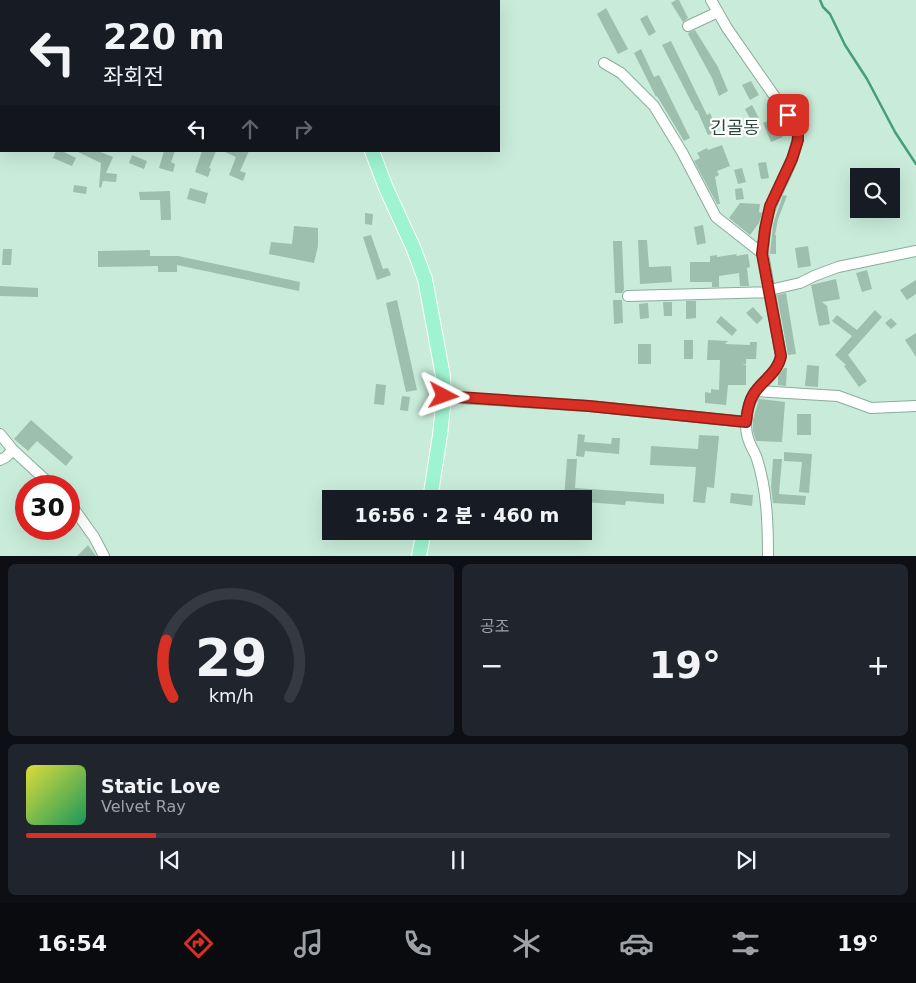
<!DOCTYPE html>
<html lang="ko">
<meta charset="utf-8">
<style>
:root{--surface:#171b24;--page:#20242c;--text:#f1f3f6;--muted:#9ea1a6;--line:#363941;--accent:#d93025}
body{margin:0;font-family:"DejaVu Sans","Noto Sans KR",sans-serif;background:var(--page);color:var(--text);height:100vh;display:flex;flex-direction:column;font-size:19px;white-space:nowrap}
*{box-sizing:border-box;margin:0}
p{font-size:16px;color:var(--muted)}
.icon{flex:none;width:28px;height:28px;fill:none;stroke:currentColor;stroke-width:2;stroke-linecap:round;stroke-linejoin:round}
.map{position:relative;height:556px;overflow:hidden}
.side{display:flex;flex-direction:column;gap:8px;padding:8px;background:#0d0f14;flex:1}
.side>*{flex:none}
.top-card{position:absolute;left:0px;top:0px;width:500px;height:152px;box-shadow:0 5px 20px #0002;background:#171b24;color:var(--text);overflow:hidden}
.controls{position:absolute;left:850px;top:168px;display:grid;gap:10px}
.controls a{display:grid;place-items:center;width:50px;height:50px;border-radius:0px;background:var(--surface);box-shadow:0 5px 20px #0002;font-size:25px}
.speed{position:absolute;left:15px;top:475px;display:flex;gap:10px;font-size:25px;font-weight:700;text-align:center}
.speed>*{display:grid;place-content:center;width:65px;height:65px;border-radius:50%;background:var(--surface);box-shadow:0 5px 20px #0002;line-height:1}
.speed .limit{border:8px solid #d22;background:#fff;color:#111}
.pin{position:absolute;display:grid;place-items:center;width:42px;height:42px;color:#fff;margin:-21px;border-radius:10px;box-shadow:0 2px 8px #0006}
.me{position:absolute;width:55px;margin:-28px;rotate:94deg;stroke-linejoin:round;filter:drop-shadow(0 0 4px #0008)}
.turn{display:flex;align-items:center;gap:18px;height:105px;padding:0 20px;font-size:22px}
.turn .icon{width:65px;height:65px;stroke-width:2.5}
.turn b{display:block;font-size:35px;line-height:42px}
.lanes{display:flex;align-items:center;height:48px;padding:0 20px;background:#0003;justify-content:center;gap:25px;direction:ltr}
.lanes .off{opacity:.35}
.big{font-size:38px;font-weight:800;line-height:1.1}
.side .tile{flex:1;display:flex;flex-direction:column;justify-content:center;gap:8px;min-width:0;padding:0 18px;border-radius:8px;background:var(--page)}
.side .dial{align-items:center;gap:0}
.dial svg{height:130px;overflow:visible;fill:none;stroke:var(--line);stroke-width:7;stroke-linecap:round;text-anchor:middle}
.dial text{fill:var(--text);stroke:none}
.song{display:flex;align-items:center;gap:15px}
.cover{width:60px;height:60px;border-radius:8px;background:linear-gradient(135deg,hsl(60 70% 55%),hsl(150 70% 35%))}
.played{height:5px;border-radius:2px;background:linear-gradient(90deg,var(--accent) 15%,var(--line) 15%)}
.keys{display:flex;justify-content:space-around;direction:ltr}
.heat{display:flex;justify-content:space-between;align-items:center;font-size:28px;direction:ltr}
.side .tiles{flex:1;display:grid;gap:8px;grid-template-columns:1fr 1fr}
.tile:last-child{grid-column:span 2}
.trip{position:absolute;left:322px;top:490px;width:270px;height:50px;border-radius:0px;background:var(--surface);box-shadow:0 5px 20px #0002;font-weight:800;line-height:50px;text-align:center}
.menu{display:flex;height:80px;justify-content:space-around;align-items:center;background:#090b0e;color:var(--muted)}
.menu .icon{width:35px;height:35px}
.menu .selected{color:var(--accent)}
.menu b{font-size:22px;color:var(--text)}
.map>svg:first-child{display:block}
</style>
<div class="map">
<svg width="916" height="556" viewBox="0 0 916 556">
<rect width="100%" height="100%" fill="#c9ecda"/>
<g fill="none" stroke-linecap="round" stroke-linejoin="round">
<path stroke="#479d76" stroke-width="2.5" d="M820,0L823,7L830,14L845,45L867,79L895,132L916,164"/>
</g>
<path fill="#9dbfad" d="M676,0H679L688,18L683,22L671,3Z
M606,8L628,49L618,54L597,14Z
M647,15L656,32L649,36L640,19Z
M695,30L718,67L728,91L719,96L712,78L689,36L688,33Z
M671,41L707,115L710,113L718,131L708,135L697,110L696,111L662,45Z
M641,49L654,77L659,75L690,138L684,141L657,96L656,97L634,53Z
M751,81L759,95L750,100L742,85Z
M752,105L759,118L752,122L745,109Z
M774,118L783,137L771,142L763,123Z
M722,145L730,166L717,171L719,175L715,177L720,204H717L694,161L700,158L697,153L707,148L708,150Z
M56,151H62L76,158L72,166L53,158Z
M76,151H98L113,157L106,173L117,174L116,182L103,181L101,188L99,187L101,163Z
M164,151H175L171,162L175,164L173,172L159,168Z
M202,151H216L209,168L211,169L208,177L195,172Z
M223,151H249L240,171L246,173L243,181L229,175L236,157Z
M132,155L147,161L144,169L129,163Z
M766,162L769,178L761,179L758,163Z
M742,168L746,182L738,184L734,170Z
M74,185L87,187L86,194L73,192Z
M190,188L208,193L205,204L187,199Z
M742,188L744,199L736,200L735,189Z
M170,191L171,220H161L160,200H140L139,192Z
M783,195L787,196L778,219L775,235H776V254H770L773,224Z
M740,203L760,204L759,212L762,213L759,223L750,235L729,218Z
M365,213L373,214L372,225L365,224Z
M703,225L706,243L697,245L694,227Z
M294,226L318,228V246L314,263L269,254L271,242L292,244Z
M371,235L383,269L388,268L391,275L377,280L363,237Z
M638,240H647L649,267L671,266L672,282L640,284Z
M613,241H622L624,290L622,293H615Z
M808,246L811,266L798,268L795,248Z
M3,249H12L11,265H2Z
M150,250V256H178L300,282L299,291L177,265V272H158V266L98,267V251Z
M737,254L736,256L748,254L750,267L747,268L749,286H740L739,273L719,276V287H712V282H690V262H710V256L717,255V257Z
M867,270L872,289L862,292L856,273Z
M836,279L840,299L822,302L827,306L830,324L819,326L811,285Z
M916,280V294L907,300L900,290Z
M0,286L38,288V297L0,296Z
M786,293L796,354L788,355L777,295Z
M397,300L417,390L406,392L386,303Z
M613,300H622L623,323L614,324Z
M686,301H696V318L686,319Z
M663,302H672V316H664Z
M648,303L649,318L640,319L639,304Z
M753,307L763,318L757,324L746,313Z
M875,310L882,317L848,355L867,381L859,387L844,366L846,365L835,355L852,336L832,321L837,315L857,330Z
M721,316L737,330L732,336L716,322Z
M891,318L897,324L891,329L885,323Z
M916,333V357L905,340Z
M684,340H693V359H684Z
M708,340L728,341L725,344L750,345V342H757L756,359H746V364H742L746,365V385H728L726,405L705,403V392L711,393V389L719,390L720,360H707Z
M638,344H651V364H638Z
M807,365L819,366L818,387L805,386Z
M784,368H787L786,386L778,385V376Z
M376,384L386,385L384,405L374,404Z
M402,396L410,397L408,411L400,410Z
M759,399L785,402L782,442L756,441L753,431V419Z
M797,414H811V435H797Z
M31,420L73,457L66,466L37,441L28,451L14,439Z
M578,434L585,435L584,442L611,444L612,438H620L619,454L585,451L584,457L576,456Z
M699,435L719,436L714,488L707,487L705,503L693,502L696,467L650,465L651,446L698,449Z
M784,452L812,454L809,493L799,492L802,462L784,461Z
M567,459H577L575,488L664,494V504L626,501L625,505L584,502V499H564Z
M773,459H782L779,494L806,496L805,505L773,503L771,487Z
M731,493L753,495L752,506L730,503Z
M88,545L96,556H77Z"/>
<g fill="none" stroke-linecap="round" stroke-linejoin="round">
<defs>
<path id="minor" d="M322,0L341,1
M711,0L727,28L798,130C798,156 781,181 772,204C765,219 764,238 763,254
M688,26L718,12
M604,63L621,73L654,106L682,152L716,217L763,254L781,356C776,378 752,386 747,412C746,420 745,430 748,438C750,446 755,452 757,459C767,490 768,524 768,556
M628,296L770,292L774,289L800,283L814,276L838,267L916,251
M756,391L838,396L871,408L916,406
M444,397L589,406L746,422
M0,434L13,450L52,486
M0,460L6,457L13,450
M69,502L94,537L104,556"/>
<path id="major" d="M344,0V1
M372,151L386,188L413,247L425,279L443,376L444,397L440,435L430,499
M419,556L424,531"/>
</defs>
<use href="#minor" stroke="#8bac9a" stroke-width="12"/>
<use href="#major" stroke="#fff" stroke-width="16"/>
<use href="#minor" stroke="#fff" stroke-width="10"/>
<use href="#major" stroke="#9ef4d0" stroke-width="14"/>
</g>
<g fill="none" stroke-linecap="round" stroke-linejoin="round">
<defs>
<path id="route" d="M444,396L589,406L746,422C747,413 748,403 753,395C761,381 778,373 781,356L762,254L765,229L770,206L792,159L798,140V130L788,115"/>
</defs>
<use href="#route" stroke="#8d1f18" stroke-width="12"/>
<use href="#route" stroke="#d93025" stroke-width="9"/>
</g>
<g text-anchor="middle" stroke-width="4.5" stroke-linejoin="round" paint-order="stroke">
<g font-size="18" fill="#294739" stroke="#fff">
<text x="735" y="134">긴골동</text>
</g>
</g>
</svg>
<div class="controls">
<a><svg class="icon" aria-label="search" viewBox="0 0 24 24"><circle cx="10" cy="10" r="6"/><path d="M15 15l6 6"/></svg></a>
</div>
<div class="speed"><div class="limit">30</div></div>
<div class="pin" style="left:788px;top:115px;background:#d93025"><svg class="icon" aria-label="arrive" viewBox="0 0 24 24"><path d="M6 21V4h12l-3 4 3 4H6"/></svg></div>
<svg class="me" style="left:444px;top:396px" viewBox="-20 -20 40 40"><path d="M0-17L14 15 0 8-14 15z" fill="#d93025" stroke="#fff" stroke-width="4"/></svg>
<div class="trip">16:56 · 2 분 · 460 m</div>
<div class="top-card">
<div class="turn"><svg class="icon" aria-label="left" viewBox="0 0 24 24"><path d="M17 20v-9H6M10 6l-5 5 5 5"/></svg><div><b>220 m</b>좌회전</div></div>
<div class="lanes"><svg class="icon" aria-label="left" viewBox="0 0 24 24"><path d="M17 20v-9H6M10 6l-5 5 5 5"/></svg><svg class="icon off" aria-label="ahead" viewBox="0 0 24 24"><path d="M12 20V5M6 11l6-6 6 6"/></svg><svg class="icon off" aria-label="right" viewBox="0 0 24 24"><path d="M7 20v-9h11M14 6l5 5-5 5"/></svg></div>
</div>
</div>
<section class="side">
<div class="tiles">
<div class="tile dial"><svg viewBox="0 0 100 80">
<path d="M14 69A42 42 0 1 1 86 69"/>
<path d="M14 69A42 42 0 0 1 10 34" stroke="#d93025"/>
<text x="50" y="56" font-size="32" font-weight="700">29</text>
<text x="50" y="72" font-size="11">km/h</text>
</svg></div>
<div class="tile"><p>공조</p>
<div class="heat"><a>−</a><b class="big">19°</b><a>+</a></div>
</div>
<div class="tile">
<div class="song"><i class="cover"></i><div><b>Static Love</b><p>Velvet Ray</p></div></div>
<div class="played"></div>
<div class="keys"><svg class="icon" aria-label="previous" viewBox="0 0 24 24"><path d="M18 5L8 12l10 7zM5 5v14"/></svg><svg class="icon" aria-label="pause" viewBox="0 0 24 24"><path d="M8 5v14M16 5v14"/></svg><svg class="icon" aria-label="next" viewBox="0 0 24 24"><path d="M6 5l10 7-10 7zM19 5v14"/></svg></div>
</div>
</div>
</section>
<nav class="menu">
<b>16:54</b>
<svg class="icon selected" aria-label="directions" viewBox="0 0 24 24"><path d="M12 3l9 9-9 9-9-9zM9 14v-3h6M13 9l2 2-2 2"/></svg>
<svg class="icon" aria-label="music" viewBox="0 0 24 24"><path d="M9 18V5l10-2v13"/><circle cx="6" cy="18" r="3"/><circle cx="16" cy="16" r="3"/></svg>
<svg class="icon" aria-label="phone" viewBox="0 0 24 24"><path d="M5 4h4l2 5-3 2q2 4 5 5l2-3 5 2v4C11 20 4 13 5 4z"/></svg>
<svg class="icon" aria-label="climate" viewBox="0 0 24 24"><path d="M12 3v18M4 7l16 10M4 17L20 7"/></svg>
<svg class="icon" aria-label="car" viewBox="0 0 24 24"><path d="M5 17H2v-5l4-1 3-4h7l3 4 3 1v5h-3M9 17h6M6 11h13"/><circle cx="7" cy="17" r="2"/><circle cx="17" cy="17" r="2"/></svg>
<svg class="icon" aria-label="filters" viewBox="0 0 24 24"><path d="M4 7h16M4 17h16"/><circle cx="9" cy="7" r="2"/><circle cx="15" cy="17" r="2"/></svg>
<b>19°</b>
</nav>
